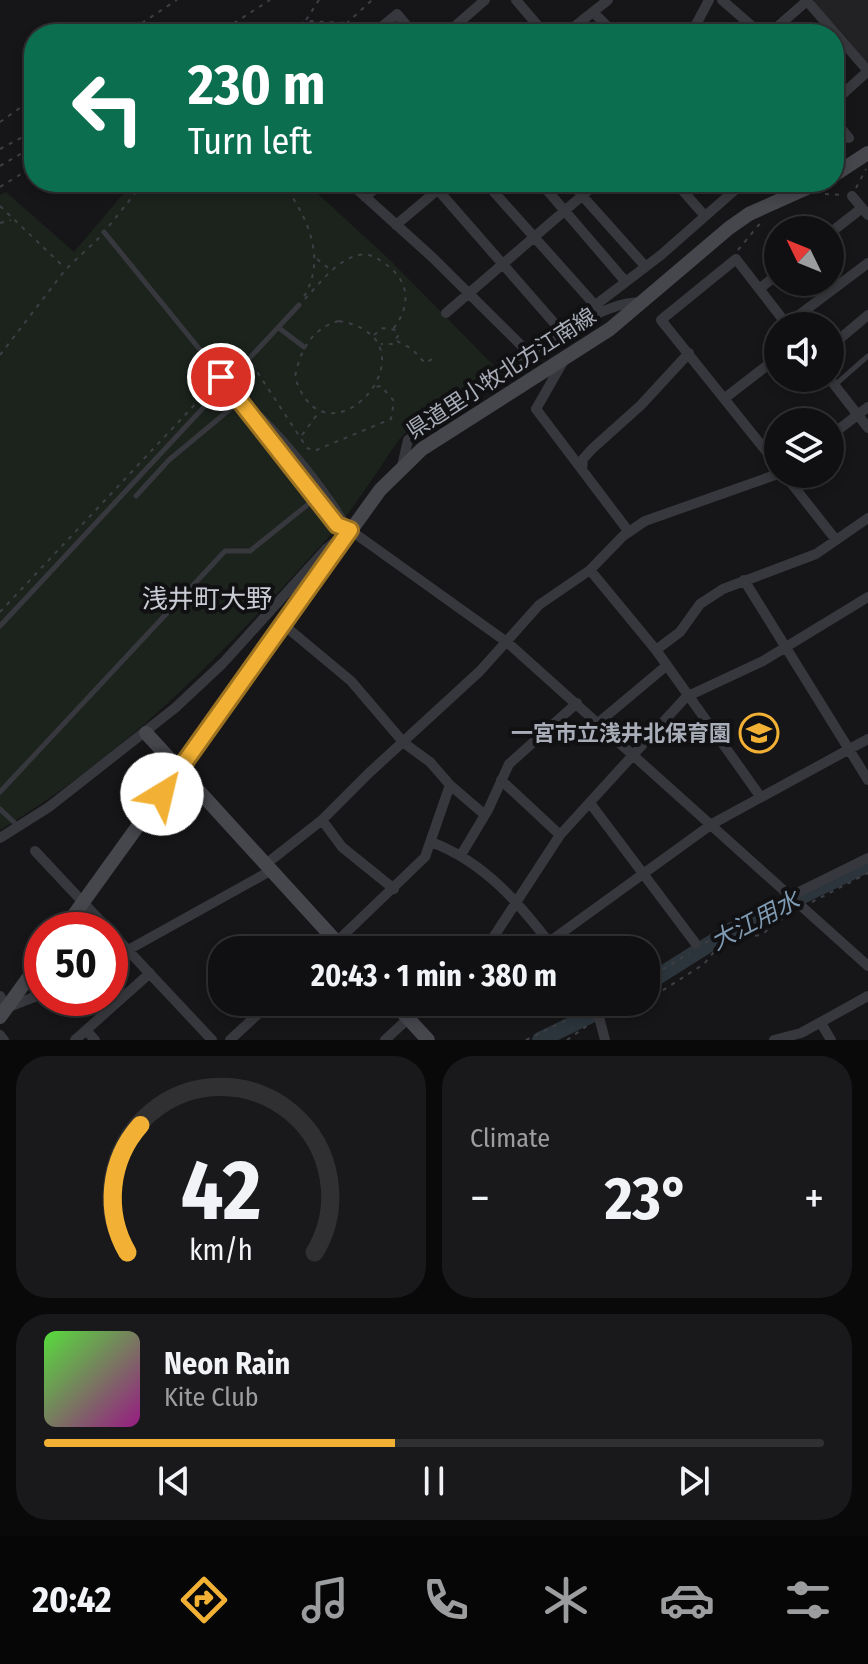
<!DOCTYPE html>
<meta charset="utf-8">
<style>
:root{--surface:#101012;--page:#19191b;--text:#f1f3f6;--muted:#9c9d9f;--line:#303032;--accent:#f2b134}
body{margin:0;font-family:"Fira Sans Condensed","Noto Sans JP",sans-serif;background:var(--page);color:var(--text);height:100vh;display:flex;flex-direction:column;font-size:30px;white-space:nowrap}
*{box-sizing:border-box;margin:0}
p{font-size:26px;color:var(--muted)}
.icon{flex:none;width:44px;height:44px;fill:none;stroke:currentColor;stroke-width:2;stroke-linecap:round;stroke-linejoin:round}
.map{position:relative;height:1040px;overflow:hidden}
.details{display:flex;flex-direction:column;gap:16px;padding:16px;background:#09090a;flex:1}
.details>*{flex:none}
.hud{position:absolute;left:24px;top:24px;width:820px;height:168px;border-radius:32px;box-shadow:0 4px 12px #0003,0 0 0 2px var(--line);background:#0b6e4f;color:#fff;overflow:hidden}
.needle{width:52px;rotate:313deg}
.fabs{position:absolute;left:764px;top:216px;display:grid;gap:16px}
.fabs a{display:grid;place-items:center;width:80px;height:80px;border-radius:50%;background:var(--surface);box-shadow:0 4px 12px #0003,0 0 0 2px var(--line);font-size:40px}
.speed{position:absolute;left:24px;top:912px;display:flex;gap:16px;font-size:40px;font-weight:700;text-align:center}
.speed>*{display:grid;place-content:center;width:104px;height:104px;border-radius:50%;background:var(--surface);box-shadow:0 4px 12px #0003,0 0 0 2px var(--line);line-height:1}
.speed .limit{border:12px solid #d22;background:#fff;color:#111}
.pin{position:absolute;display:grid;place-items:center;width:68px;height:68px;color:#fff;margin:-34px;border:4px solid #fff;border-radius:50%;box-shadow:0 2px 8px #0007}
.me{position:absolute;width:88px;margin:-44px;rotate:36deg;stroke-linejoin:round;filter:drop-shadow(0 0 6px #0008)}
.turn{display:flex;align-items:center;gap:28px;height:168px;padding:0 32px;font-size:36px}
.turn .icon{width:104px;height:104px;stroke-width:2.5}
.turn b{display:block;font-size:56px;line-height:68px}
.big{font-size:60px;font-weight:700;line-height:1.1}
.details .card{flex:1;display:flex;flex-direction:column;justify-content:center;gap:12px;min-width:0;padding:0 28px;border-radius:32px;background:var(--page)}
.details .dial{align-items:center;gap:0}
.dial svg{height:208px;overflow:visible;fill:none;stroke:var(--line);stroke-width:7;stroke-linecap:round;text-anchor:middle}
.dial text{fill:var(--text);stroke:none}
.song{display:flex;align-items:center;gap:24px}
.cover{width:96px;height:96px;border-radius:12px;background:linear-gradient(135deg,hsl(110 70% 55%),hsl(310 70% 35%))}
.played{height:8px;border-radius:4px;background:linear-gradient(90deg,var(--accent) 45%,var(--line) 45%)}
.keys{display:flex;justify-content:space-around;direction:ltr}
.heat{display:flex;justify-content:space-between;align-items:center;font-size:44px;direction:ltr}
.details .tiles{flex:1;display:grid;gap:16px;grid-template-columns:1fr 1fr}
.card:last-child{grid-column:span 2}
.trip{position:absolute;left:208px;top:936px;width:452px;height:80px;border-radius:32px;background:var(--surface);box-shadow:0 4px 12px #0003,0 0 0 2px var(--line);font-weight:700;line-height:80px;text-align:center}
.tabs{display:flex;height:128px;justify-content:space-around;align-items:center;background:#060607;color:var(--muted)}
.tabs .icon{width:56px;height:56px}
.tabs .active{color:var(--accent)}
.tabs b{font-size:36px;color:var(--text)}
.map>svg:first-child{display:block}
</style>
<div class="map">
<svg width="868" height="1040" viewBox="0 0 868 1040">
<rect width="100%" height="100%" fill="#161618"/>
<path fill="#222225" d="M815,0H868V67L813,2Z"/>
<path fill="#1c231d" d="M133,182H305L390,260L495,367C474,383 411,423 398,441C375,474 354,509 327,539C225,651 131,751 0,830V195L6,192L74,252Z"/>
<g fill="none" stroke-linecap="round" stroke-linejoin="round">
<path stroke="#2c353c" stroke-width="16" d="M646,984L732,930L868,864
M540,1040L618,1002"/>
<path stroke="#3d3f44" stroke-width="2" stroke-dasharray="4 6" stroke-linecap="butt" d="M306,20L319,0
M125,34L177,0
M217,34L270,0
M283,34L306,21L347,23
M349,34L347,23L372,0
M0,122L34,98
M0,149L34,131
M0,166L34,146
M282,182C307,216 328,259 303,298
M0,187L34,166
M856,188L866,169
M825,194L842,195
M0,206L65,268
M0,223L11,220
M109,226L144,182
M738,250L762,221
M317,259L331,270
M305,299C320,283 336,261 358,255C367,253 374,256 381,261C409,278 413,304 393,329
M339,321C445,340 326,477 295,377C300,350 312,328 339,321Z
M374,335L383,328L396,330L398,336L392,344H381
M397,341L412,349L425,363L436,357
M0,355L66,269L100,237
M252,364L307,448L314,451L391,419L394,401L381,386L374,387
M302,435L319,412
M0,612L201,398
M812,902L868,873
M705,943L779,901
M646,980L689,953
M646,1001L704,964L718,947L733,939L761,935L792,911
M608,1016L644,1002
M526,1040L603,1002
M567,1040L591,1023"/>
<path stroke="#37383d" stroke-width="5" d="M104,232L241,400L169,460L136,496
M279,328L304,347
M836,384L868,356
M241,400C268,413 337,501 350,530L337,525Z
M0,626L299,305
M0,792L225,551H250L316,498
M0,809L17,825"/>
<path stroke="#37383d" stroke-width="10" d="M516,0L545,34
M722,0L761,34
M807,1L868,71
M593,12L615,34
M373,34L397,14L414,34
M446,34L485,0
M565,34L608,0
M691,34L709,0
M769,34L808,0
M834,102L868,71
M834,120L849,138
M349,182L432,257L529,353
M431,182L562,332
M485,182L594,304
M540,182L625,281
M570,182L645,266
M675,182L705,216
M852,196L868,215
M365,197L383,182
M396,225L447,182
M830,233L862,208
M759,289L778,274
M446,313L598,182
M572,323L661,255L744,182
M787,324L868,263
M830,347L868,315
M564,360L536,409L629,532
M829,378L868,428
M725,398L778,357
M830,436L868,407
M402,466L408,440C449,410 596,294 642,303
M778,466L661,320L736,259L788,326
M582,470L583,459L592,449L641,405L689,353
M784,474L836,540
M590,570L656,650L760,796
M744,580L868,780
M285,626L351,681L404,743L430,762L450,785L425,857L328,950
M656,650L680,632L700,604L723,589L816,554L868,518
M598,723L666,666
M501,780L560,835
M450,785L485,815
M590,803L696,944
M322,820L342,847L394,889
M0,838L49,807L175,708L223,663L326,549L350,530L508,643L868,966
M431,842C485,862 521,905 555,950
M35,851L212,1040
M461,855L488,810L509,764L577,703
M266,864L322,820L369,773L480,671L539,605L590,570L623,536L645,521L778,474
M791,896L868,858
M549,942L712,824L868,739
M485,950L560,835L686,697L763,661L868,597
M110,960L272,870
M0,996L6,1008L42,994
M599,1017L605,1040
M821,1023L831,1040
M86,1030L95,1040
M0,1035L4,1040
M75,1040L150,973
M230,1040L271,1002
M385,1040L426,1002
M774,1040L801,1033L868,996"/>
<path stroke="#45474d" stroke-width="14" d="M834,175L868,153
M146,733L344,950
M63,930L380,490L422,449L610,329L729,228L749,214L820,182
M393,1002L428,1040
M0,1017L42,959"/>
</g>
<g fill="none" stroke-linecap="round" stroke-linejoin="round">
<defs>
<path id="route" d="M162,794L350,530L337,525L221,377"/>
</defs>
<use href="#route" stroke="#9d7322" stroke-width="20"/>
<use href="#route" stroke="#f2b134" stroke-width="14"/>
</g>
<defs>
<symbol id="school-ring" viewBox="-11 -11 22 22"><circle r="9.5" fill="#111113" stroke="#f2b134" stroke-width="1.5"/><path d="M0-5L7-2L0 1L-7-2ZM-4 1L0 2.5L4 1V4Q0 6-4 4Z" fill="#f2b134"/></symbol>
</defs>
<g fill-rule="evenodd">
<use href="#school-ring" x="737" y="711" width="44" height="44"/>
</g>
<g text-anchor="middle" stroke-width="8" stroke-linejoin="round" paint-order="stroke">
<g font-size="22" fill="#a8adb8" stroke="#111113">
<text transform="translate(501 373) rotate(-33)" y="8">県道里小牧北方江南線</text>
</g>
<g font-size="22" font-weight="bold" fill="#a8adb8" stroke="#111113" text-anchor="end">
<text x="731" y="741">一宮市立浅井北保育園</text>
</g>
<g font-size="24" font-style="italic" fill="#7f9bb3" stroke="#111113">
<text transform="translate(755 921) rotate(-28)" y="8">大江用水</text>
</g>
<g font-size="26" fill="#c9ccd4" stroke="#111113">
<text x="207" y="608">浅井町大野</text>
</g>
</g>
</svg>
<div class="fabs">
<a><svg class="needle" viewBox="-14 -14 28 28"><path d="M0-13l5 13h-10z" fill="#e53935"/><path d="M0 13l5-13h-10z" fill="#9c9d9f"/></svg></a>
<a><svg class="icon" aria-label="sound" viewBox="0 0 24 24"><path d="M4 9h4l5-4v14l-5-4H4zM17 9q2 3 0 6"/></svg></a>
<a><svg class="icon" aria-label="layers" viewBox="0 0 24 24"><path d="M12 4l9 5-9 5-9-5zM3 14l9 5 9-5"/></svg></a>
</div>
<div class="speed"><div class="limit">50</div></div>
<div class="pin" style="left:221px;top:377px;background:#d93025"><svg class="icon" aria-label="arrive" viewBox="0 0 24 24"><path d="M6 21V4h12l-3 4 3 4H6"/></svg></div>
<svg class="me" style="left:162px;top:794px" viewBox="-20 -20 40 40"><circle r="19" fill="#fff"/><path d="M0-13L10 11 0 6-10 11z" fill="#f2b134"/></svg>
<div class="trip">20:43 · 1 min · 380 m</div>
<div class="hud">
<div class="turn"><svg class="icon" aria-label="left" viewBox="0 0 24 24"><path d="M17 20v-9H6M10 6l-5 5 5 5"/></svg><div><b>230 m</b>Turn left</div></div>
</div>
</div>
<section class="details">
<div class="tiles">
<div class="card dial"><svg viewBox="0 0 100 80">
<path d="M14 69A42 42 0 1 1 86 69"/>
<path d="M14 69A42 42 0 0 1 19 20" stroke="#f2b134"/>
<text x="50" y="56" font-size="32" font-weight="700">42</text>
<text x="50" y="72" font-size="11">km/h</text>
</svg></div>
<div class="card"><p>Climate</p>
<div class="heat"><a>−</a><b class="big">23°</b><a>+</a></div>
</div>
<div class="card">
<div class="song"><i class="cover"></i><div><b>Neon Rain</b><p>Kite Club</p></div></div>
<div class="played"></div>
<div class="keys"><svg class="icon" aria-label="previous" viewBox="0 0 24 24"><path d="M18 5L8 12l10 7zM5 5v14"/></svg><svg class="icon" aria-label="pause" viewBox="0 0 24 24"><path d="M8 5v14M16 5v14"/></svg><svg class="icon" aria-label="next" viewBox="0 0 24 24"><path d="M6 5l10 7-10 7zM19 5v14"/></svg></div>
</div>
</div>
</section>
<nav class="tabs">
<b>20:42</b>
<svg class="icon active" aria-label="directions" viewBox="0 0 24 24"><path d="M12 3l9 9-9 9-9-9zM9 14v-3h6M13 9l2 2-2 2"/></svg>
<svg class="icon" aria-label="music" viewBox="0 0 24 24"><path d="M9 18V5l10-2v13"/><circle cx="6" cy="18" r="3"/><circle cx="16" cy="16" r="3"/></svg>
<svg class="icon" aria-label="phone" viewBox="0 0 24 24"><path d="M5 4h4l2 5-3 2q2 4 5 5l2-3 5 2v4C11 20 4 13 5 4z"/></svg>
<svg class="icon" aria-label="climate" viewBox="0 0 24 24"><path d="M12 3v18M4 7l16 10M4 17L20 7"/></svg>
<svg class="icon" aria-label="car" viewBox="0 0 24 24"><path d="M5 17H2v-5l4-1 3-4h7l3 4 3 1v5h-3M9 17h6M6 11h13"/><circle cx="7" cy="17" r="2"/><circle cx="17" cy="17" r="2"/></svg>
<svg class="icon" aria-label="filters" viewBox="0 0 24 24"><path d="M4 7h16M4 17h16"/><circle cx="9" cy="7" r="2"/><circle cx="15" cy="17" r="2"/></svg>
</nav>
